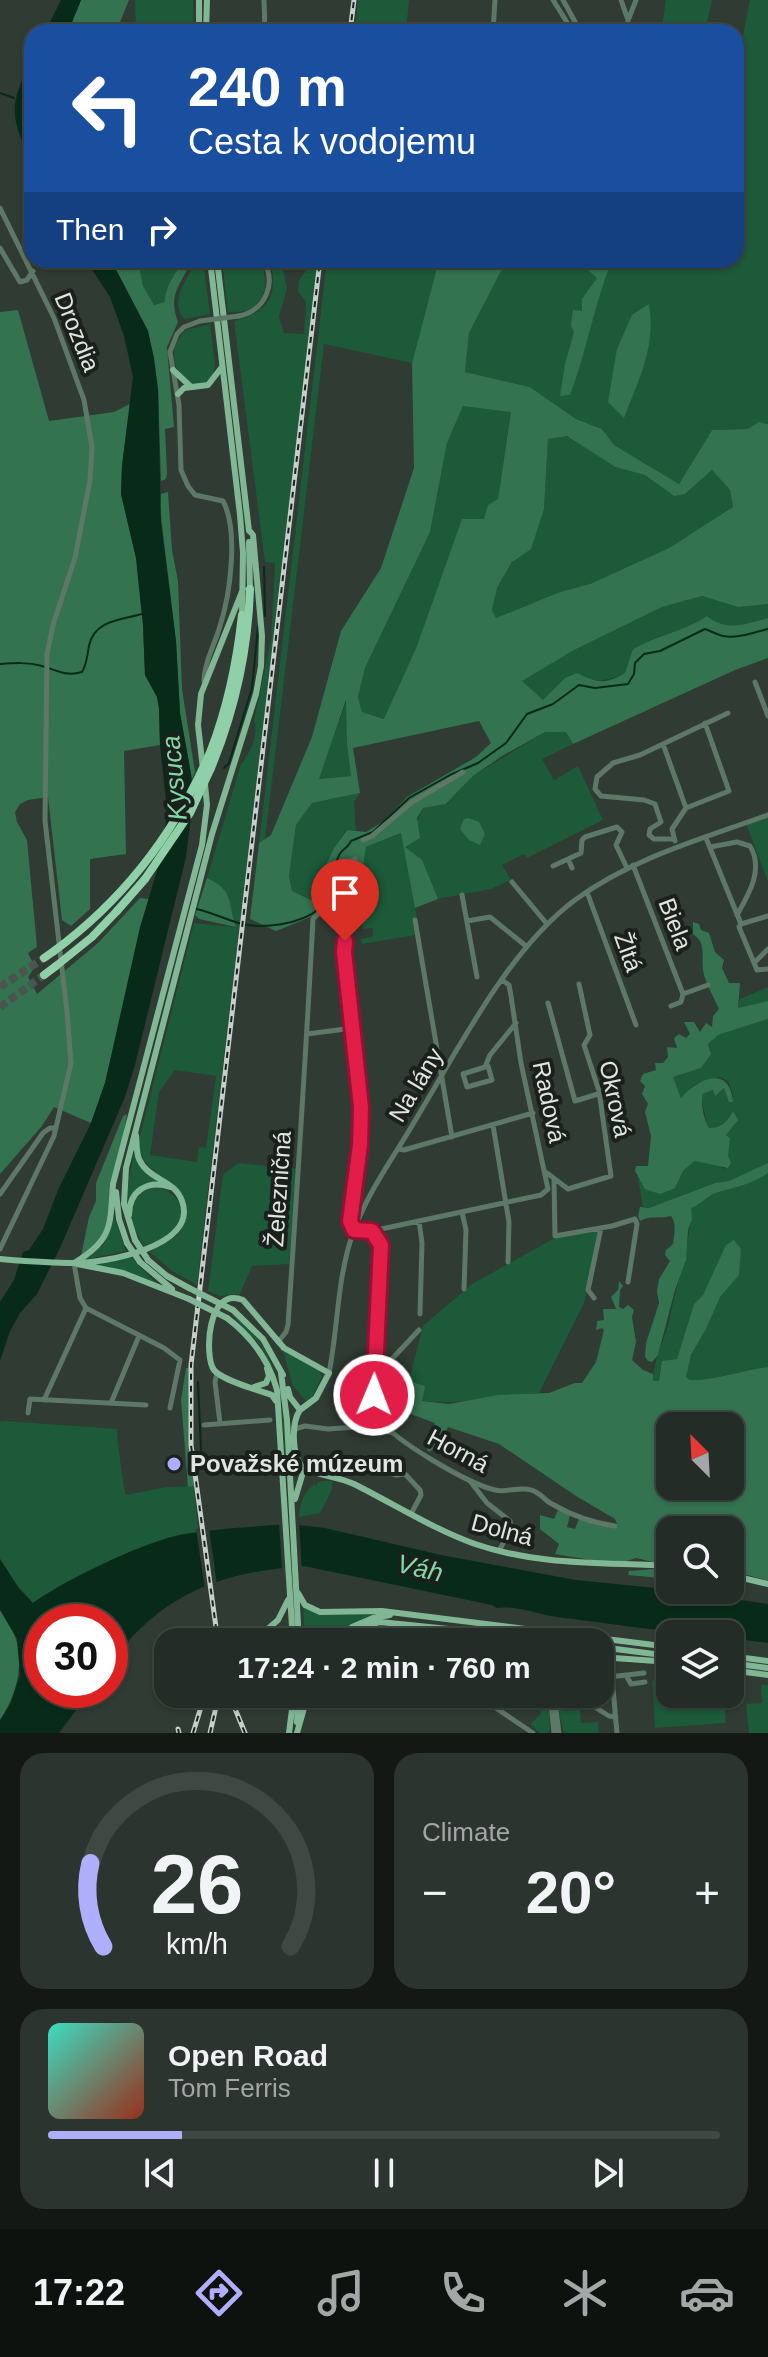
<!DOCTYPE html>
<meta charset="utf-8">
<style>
:root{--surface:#232c26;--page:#2b342e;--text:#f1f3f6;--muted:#a3a7a7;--line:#404843;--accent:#aeaefa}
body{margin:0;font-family:Arial,sans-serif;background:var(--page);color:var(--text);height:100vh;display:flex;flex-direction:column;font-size:30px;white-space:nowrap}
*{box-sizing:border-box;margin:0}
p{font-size:26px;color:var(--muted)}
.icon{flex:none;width:44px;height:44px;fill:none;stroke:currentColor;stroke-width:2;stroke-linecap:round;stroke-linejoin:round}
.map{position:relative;height:1733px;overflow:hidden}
.details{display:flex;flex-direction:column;gap:20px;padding:20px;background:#131815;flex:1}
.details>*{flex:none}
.hud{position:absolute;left:24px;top:24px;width:720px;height:244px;border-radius:24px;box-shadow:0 2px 6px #0004,0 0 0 2px var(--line);background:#1a4fa0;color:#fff;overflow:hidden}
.needle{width:52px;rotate:336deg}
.buttons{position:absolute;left:656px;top:1412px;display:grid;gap:16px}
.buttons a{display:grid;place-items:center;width:88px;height:88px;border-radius:16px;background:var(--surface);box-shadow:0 2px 6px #0004,0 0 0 2px var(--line);font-size:40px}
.speed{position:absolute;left:24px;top:1604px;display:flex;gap:16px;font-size:40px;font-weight:700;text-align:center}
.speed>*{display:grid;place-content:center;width:104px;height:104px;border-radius:50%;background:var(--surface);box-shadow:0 2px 6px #0004,0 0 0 2px var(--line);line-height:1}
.speed .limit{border:12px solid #d22;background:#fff;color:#111}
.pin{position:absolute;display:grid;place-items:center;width:68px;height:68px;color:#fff;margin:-82px -34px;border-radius:50% 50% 50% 0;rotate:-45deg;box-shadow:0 0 8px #0007}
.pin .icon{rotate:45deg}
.me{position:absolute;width:88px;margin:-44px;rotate:1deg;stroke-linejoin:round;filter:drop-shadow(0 0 6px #0008)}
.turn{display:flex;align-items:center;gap:28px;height:168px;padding:0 32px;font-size:36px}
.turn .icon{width:104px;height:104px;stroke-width:2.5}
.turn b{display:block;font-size:56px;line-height:68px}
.then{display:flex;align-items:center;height:76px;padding:0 32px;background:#0003;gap:16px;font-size:30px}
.big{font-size:60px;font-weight:700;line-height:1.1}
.details .card{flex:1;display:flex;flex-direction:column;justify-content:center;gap:12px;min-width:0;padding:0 28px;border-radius:24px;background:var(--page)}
.details .dial{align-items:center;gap:0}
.dial svg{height:208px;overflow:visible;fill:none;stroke:var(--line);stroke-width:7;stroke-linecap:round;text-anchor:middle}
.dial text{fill:var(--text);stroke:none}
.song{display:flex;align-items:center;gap:24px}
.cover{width:96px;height:96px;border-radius:12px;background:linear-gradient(135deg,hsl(170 70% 55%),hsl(10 70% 35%))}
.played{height:8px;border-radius:4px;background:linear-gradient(90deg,var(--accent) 20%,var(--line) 20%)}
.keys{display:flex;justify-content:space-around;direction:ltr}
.heat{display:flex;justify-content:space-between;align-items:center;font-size:44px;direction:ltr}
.details .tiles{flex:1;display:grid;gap:20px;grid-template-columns:1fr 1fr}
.card:last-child{grid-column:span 2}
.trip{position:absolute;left:154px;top:1628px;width:460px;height:80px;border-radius:24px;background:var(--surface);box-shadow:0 2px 6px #0004,0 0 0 2px var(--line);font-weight:700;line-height:80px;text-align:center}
.dock{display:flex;height:128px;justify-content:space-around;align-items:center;background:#0e120f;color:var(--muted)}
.dock .icon{width:56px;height:56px}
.dock .on{color:var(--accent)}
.dock b{font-size:36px;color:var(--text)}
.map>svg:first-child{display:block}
</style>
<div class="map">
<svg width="768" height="1733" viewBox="0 0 768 1733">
<rect width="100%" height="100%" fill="#2f3b33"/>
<path fill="#1c5a39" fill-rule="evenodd" d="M135,0H193L194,32H136Z
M358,0H409L406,32H355Z
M666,0H712L705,32H661Z
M750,0H768V424L759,422L747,429L712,430L679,484L614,445L602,429L576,419L530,387L465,372L469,333L502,269L510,260H736V39L742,40Z
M138,260H186L180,266L166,302L153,305L143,286Z
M196,260H203L210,314L185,319C167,302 189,278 196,260Z
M225,260H258C270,276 268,301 248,310C242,312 234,312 228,312L223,268Z
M270,260H281L287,288L279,317L284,333L304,334L306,302L298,291L299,280L314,260H318L197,1285L172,1271L150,1252C171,1240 188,1234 187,1206C178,1176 142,1176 138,1144L194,923L235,927C227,900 235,891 207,878L241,764C250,753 259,736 254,721L271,639L275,563L265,562L234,321C269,312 279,296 270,260ZM175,1070L216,1076L206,1148L199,1147L197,1162L150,1155L159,1092Z
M327,260H439L412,363L324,344L265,840L259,843Z
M210,324L215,363L213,376L209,381L194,385C170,373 168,347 186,330Z
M463,405L511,411L498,499L484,519L417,646L385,719L362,712L358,697L365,668L430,532L447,443Z
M567,436L615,467L645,475L674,496L685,494L712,470L730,490L733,507L669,548L590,584L560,592L496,618L492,610L497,588L544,509L548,439Z
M702,596L738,607L768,604V618C745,624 727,632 707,616C682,632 657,635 633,649L625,673C604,684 587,681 565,678L543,701L521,681L574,650L662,607Z
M347,700V744L351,776L318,779Z
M545,732H566L573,744L542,759L554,780L578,766L603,820L527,858L524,854L502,865L511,880L491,889L437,899L405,848L417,918L412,920L415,935L362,944L361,939L372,937L373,934L372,928L363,929L362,922L355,920L363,896V854L366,847L402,833L405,846L423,808L447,804L473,776Z
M360,793L354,802L356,831L346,830L334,848L324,869L333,883L320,904L326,914L313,916L292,891L289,876L296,825L312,803Z
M768,812V882L745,821Z
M768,987V1002L737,1008L740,999Z
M768,1019V1163L729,1181L715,1183L649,1208L643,1207L638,1178L649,1190L675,1188L683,1171L695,1161L715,1164L725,1169L730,1139L725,1134L729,1120L714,1128H708L701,1098L703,1094L714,1090L719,1093L724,1088L728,1099L734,1097L728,1081L719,1077L694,1085L681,1098L673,1077L701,1068L711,1051L708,1044L718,1035Z
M134,1153L162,1182L139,1187L128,1201V1184Z
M238,1163L297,1169L289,1264L252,1266L240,1294L220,1296L208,1291L223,1175Z
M768,1173V1367C743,1370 713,1381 690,1380L686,1377C687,1373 687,1369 688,1365C691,1352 700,1343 705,1331C713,1314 719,1288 737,1277L740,1266L738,1256L712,1278L703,1295L694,1304L677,1359L660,1371L659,1381H653C653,1360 664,1342 669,1322C676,1283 691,1247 691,1207C700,1205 705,1198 713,1194C732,1187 750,1186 768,1173Z
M155,1186C181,1193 192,1216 168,1235C162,1241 152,1243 144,1246C127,1219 123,1199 155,1186Z
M114,1216L126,1251L83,1260L104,1244Z
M603,1226L584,1303L539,1393C500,1395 461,1405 422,1401L409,1381L423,1326L472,1284L551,1240L573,1232Z
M129,1255L157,1284L85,1266Z
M230,1313C273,1342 281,1384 285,1432C286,1448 289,1466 287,1482L281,1396L275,1374L260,1345Z
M283,1351L319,1371L322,1376L313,1396L306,1401L293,1386Z
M4,1421L117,1429C116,1432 124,1491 126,1495L167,1487L194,1486L198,1528L196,1533C153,1537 68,1578 33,1603L18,1587L0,1559V1422Z
M323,1481H332V1490L320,1513L299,1517C300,1504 303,1492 315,1484L317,1487V1483Z
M303,1607L319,1615L381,1614L349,1627L330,1642H305Z
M670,1679V1694H724L726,1723L655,1728L652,1681Z
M761,1685H768V1733H749L746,1704L762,1703Z
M546,1701H548L550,1728L548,1733H540L531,1725V1723L541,1714L540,1710Z
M563,1704L564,1711L580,1710L581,1723L598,1722L599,1733H564L558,1709Z"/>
<path fill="#347350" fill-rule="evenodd" d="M81,0H129L116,32H68Z
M111,260H138L143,286L154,305L165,302C165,287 176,270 186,260H191C182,285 167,293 178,322L167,347L174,427L165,429L167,473L166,479L161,481L158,389L148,331Z
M439,260H510L502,269L469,333L465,372L530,387L576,419L602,429L614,445L679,484L712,430L747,429L759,422L768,424V604L738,607L702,596L662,607L574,650L522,681L543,700L565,678L577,673C597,683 604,685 625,673L633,649C657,635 683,632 707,616C727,632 745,624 768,618V658L735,670L573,744L566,732H545L502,756L473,776L446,804L423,808L417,818L420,838L405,847L422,860L438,899L415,908L401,833L366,847L361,880L354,877L350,882L347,912L326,914L320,904L332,883L324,869L334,848L347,830L366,832L384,821L407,797L476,757L491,743L479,721L353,748L360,793L312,803L296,825L289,876L292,891L317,903L313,916L276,931L250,919L259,843L271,835L312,737L341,631L381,568L414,468L412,363ZM463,406L511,412L498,499L488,505L484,519H462L417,646L384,719L362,712L358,697L365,668L430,532L447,443ZM567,436L615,467L645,475L674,496L685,494L712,470L730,490L733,507L669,548L590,584L560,592L496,618L492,610L497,588L512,562L531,549L544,509L548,439ZM346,700L347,744L351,776L319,779Z
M585,260H612C594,304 587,351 570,395L560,396L565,364L574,332L571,325L573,310L582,311V299L597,278L582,265Z
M649,304C656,347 639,379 624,418L608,402L617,349L632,315Z
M18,310L49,421L114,412L130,404L122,466L121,494L136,558L143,625L145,675L157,697L159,708L160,745L124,751L126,854L90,859V909L71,926L62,920L48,797L28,800L20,804L15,812L17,822L27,840L37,947L28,953L35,967L28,977L37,994L98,943L140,898L149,899L105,1083L91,1123L54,1107L42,1126L0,1174V312Z
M168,492L172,550L178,581L182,689L195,772L192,779L180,713L176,641L160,508L161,494Z
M468,818L479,822L485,834L480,845L469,840L460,829L464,819Z
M207,878C235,891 227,901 236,927L199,919L195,915Z
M693,922L699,924L701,930L709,933L715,952L724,960L722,968L729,983H740L738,1008L768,1001V1019L718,1035L708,1044L711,1054L701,1068L673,1077L681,1098C699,1077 730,1065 733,1102H729L724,1088L715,1096L713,1090L703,1094C700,1103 704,1120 709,1128C720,1128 728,1122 733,1111L738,1120L726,1135L730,1138L728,1156L731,1163L728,1168L695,1161L683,1171L675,1188L660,1194L645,1189L635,1171L636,1166H648L651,1136L645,1112L648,1104L642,1094L645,1086L640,1081L643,1074L656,1070L655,1063H663L668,1057L667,1047L677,1048L674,1038L679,1034L686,1038L690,1034L684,1022H694L700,1032L706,1023L712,1027L713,1016L719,1009C714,997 705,983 703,970C701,955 707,944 693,934Z
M127,1114L109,1217L100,1242L81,1256L89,1217L96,1201V1183L123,1116Z
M768,1163V1173C750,1186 732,1187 713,1194C705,1198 700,1205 691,1208L692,1219L688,1230L686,1260L675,1290L658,1355L652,1362L648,1361L645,1357L646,1343L659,1303L657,1291L659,1279L670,1261L665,1255L666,1250L673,1244C674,1235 677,1223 671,1216C660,1219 650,1215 640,1221L638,1216L640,1207L649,1208L715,1183L729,1181Z
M734,1240L741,1249L739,1275L720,1297L705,1331L691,1355L686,1377L690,1380C713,1381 743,1370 768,1367V1581L730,1570V1530H670V1562L657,1563L636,1558L624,1562L597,1561L555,1554L559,1544L540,1529V1515L554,1519L558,1510L570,1515L567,1527L575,1529L579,1519L603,1526L618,1527L615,1519L576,1496L499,1444L448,1427L444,1437L430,1452L427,1450L435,1423L400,1410V1401L409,1381L425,1386L422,1401L449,1404L498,1395L549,1393L575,1383H582L596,1362L604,1330L602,1328L596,1330L597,1321L604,1320L603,1309H616L611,1297L618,1290L619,1281L623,1286L620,1290L619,1307L623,1309L628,1305L634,1310L632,1317L636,1342L632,1360L643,1370L653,1374V1381H659L662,1361L677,1359L694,1304L703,1295L726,1245ZM670,1426H730V1486H670Z
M186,1368H191L189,1434L194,1486L188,1487L181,1400Z
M654,1569H670V1579L628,1575L629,1571Z
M0,1610C28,1644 23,1685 0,1720Z"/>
<path fill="#082b19" d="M61,0H81L68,32H45Z
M32,58V163C9,114 9,107 32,58Z
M86,260H111L148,331L154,358L158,389L161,523L176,641L180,713L191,774L193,801L186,857L135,1065L125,1097L60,1248L37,1294L20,1313L10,1331L0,1361V1302L14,1280L23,1252L29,1250L43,1229L58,1190L91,1123L105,1083L140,927L163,851L167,810L160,745L159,708L157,697L145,675L143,625L136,558L121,494L122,466L133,377L124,336L110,297Z
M288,1524L325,1528L441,1555L576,1580L675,1590L768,1604V1643L730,1638V1634C672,1634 614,1624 557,1617C537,1614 516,1605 496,1608L492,1605L304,1566C220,1572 161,1594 110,1664V1622H42V1690H91L59,1733H0V1720L10,1705L20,1675L17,1639L0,1610V1559L18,1587L33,1603C65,1580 145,1541 184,1534C218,1528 253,1527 288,1524Z"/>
<path fill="#2f3b33" d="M279,1521H299L302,1571L282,1572Z
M209,1528L217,1585L205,1589L196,1529Z"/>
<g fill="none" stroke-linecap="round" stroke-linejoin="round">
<path stroke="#082b19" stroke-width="2" d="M0,93L14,98
M264,567L265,616
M0,664C14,663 28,662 42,666C56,670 66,677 82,672C87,664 87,656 89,646C94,620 121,620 142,614
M224,768L229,763L252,688L258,627
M336,884C335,874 334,859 342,851C346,848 349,845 351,841L373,832L409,798L450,775L478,763L506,743L527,714L553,704L579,685L595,688L628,684L634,674L635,663L644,654L660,651L705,629C711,631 718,635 723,636C737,639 755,632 768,629
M196,909C211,912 224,919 239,923C262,930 301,924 319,909
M198,1382L201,1450"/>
<path stroke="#49554d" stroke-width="8" stroke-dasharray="8 4" stroke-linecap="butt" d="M0,987L44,958
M0,1007L44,975"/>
<path stroke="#5e7867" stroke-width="5" d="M264,0L265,32
M553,0L573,32
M563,0L578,27H584
M621,0L628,20L627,32
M629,18L636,0
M493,32L495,0
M0,208L54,318L84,400L92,447L90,480L75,558L53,625L47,654L45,821L67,1012L71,1063L54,1136L0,1249
M0,248L20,282L27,280L33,271
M239,316C266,310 277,283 263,260
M200,321L184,327L177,334L170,352L179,405L181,470L188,486L195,495L223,501C239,531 230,595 220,626C215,644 204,663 204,681
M755,682L768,716
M663,744L686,808L672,829L675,841
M686,808L729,791L705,723
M706,838L741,924L739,927L757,970L768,969
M674,839H654L649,835L650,829L661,822L655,804L644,800L601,796L595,789L597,777L613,763L640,755L728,713
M363,840L372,836L412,802L463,772
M710,847L737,842L750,846C764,869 749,894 737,915
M355,859L351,922L344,952L361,1107L360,1147L350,1221L354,1230L372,1231L541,1195L548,1189L521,1063L511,996L509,985L502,980
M568,859L572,868
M633,865L683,994
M553,866L581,853L582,840L585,837L617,827L622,832L616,845L627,868
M512,882L547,924
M587,892L636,1025
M462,895L477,977
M415,920L452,1137
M467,921L490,917L526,946
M741,924L768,916
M754,963L768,949
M548,1003L575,1101L598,1094
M671,1006L681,1002L683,994L708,985
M307,1034L353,1028
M485,1067L488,1066L492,1080L467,1087L463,1074L485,1067L490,1055L516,1023
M493,1125L509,1222L508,1262
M399,1149L404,1150L533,1113
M547,1173L568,1189L611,1176L599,1091L584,1045L590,1035L579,984
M554,1179L555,1236L612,1226L635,1219L637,1224L628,1282
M0,1194L43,1133L50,1128H56
M462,1212L466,1230L464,1289
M419,1221L422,1243L420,1314
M372,1231L381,1245L374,1395C375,1404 376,1411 380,1419C394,1441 469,1484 495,1490C507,1493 519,1486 531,1490C540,1492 544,1500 552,1504C571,1515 593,1523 615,1526
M74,1263L80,1298L86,1308L164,1348L180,1360L170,1408
M594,1298L588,1290L601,1228
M278,1342L286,1332L288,1325C297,1190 306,1055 313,919C331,902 339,889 345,865L355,859
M217,1373L215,1382L220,1423
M329,1373C338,1328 337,1280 352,1236C366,1194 394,1157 416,1119C459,1048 508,950 575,900C632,858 702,839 768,815
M375,1380L378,1379L390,1361L419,1330
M44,1400L86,1308
M111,1403L139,1336
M28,1413L30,1399L146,1405
M204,1425L270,1420
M295,1429L305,1426L328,1429L371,1426L393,1433
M338,1477L341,1469L352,1461L396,1475L405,1474L420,1490L421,1495L411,1514
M470,1481L487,1503L510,1521L511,1529L499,1551
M374,1640L390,1642
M626,1675L631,1684L645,1682
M612,1677L617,1733
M600,1678L644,1673
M475,1694L533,1733
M550,1694L554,1733
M554,1694L559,1733
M590,1704L589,1698H583L584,1704H590L609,1716L616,1717"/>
<path stroke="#82b796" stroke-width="6" d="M199,32V0
M206,32L207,0
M210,260L240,515L243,553L242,615
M217,260L249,531
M173,370L190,386
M178,394L184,388L208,385L222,367
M249,542L250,589
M203,769L198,725L201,694L243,589
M116,1192L119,1219L127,1243
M129,1215C129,1191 148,1179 170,1187
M135,1240L124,1204L126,1168L212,834L256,694L261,666L262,636L253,535L249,530
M0,1259C25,1261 49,1263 74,1263C104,1263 199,1247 182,1201C174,1179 148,1180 139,1159C136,1152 137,1143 136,1135
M148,1260L167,1276L189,1288
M140,1262L172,1289
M74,1263C113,1240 110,1226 113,1184L202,845L207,805L205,784
M77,1264L123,1273L189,1299
M233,1310L263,1339L283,1375
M227,1318C252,1337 269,1360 277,1390L293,1642
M281,1373L287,1420L299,1642
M254,1387L266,1383L269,1376L267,1368
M288,1389L290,1397L300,1410
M276,1401L272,1395C258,1390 223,1381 214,1370C204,1357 207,1285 243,1300L284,1348L329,1373L316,1398L300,1410
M300,1410C291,1423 292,1455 302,1467C317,1476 337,1476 354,1484C394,1504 433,1529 475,1544C539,1566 604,1562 670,1566
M295,1499L304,1469
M730,1575L768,1584
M298,1593L305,1605L320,1612L382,1611L670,1647
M352,1627L373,1618L390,1615
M472,1633L494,1642
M262,1635L276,1633L288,1642
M253,1642L278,1620L288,1600
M338,1642L357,1629L380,1622L518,1636
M346,1642L369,1629
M600,1647L670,1656
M730,1656L768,1661
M600,1657L670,1662
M730,1663L768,1668
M730,1670L768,1675
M297,1722L299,1694
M289,1733L294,1694
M297,1733L308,1694"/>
<path stroke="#8fd0a8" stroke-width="8" d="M211,750C228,706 237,661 242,615
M211,768C235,710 248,652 250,589
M117,911L145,879
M44,958L54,951
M44,975L56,966"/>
<defs>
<path id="rail" d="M350,32L354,0
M218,1642L191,1445V1365L320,260
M229,1694L245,1733
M178,1729L179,1733
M193,1733L205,1694
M210,1733L219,1694"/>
</defs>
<use href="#rail" stroke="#c7cfc9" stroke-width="5"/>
<use href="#rail" stroke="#1b201d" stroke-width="2" stroke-dasharray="6" stroke-linecap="butt"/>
<path stroke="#5e7867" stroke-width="5" d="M200,321L239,316"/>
<path stroke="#82b796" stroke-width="6" d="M135,1240L148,1260
M127,1243L140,1262
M189,1288L233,1310
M189,1299L227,1318
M518,1636L564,1642"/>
<path stroke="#8fd0a8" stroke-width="8" d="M145,879L190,813L211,768
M54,951C126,898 176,832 211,750
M56,966L92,937L117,911"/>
</g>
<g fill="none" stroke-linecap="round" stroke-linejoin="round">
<defs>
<path id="route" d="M345,941L344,952L361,1107L360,1145L350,1221L354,1230L372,1231L381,1245L374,1395"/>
</defs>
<use href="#route" stroke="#92132f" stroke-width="20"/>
<use href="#route" stroke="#e11d48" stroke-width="14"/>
</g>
<circle fill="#aeaefa" stroke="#1b201d" stroke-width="3" cx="174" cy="1464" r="8"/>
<g text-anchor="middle" stroke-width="8" stroke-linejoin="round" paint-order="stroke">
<g font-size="24" fill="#dfe6e1" stroke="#1b201d">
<text transform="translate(77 332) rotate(68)" y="8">Drozdia</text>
<text transform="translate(675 924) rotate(69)" y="8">Biela</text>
<text transform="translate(628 952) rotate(70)" y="8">Žltá</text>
<text transform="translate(416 1085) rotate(-59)" y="8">Na lány</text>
<text transform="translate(615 1099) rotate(78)" y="8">Okrová</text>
<text transform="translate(549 1102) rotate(78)" y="8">Radová</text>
<text transform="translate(279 1189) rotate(-86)" y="8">Železničná</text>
<text transform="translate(458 1451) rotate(28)" y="8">Horná</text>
<text transform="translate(502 1530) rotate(15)" y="8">Dolná</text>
</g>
<g font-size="24" font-weight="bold" fill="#dfe6e1" stroke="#1b201d" text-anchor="start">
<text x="190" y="1472">Považské múzeum</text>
</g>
<g font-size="26" font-style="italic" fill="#7fdaa4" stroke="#1b201d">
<text transform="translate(174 778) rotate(-95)" y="9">Kysuca</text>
<text transform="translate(420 1568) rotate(13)" y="9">Váh</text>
</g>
</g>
</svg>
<div class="buttons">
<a><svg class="needle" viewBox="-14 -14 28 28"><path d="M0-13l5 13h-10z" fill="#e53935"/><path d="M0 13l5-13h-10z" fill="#a3a7a7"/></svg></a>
<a><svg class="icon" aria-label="search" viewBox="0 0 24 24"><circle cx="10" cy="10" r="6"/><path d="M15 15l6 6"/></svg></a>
<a><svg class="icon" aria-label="layers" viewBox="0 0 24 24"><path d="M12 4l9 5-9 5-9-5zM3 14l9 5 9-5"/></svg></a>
</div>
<div class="speed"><div class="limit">30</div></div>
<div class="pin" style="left:345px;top:941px;background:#d93025"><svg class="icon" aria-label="arrive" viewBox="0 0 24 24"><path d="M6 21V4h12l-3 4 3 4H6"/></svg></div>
<svg class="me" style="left:374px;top:1395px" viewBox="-20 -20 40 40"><circle r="17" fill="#e11d48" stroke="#fff" stroke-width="3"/><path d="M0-11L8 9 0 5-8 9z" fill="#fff"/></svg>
<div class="trip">17:24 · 2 min · 760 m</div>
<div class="hud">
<div class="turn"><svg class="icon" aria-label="left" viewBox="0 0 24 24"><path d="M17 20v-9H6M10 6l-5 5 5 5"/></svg><div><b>240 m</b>Cesta k vodojemu</div></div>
<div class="then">Then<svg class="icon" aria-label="right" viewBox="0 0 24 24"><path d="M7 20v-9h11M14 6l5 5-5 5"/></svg></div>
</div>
</div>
<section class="details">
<div class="tiles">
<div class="card dial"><svg viewBox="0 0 100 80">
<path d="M14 69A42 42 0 1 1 86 69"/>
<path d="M14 69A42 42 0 0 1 9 37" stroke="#aeaefa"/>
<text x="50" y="56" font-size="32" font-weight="700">26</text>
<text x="50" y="72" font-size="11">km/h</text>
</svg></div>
<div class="card"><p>Climate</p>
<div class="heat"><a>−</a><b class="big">20°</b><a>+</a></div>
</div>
<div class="card">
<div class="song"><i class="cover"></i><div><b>Open Road</b><p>Tom Ferris</p></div></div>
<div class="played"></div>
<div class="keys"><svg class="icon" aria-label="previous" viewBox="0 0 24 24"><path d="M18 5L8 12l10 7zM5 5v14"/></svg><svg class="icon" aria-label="pause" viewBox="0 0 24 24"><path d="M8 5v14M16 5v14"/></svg><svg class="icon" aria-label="next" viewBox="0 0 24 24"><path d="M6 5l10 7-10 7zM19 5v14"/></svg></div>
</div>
</div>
</section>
<nav class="dock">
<b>17:22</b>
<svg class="icon on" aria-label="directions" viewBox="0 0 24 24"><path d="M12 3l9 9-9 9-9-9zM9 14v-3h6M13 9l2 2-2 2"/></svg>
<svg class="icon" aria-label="music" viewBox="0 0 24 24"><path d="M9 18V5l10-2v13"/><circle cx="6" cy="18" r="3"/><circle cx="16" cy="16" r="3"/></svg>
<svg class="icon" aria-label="phone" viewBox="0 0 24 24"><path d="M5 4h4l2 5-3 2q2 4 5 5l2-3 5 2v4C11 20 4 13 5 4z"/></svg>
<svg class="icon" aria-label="climate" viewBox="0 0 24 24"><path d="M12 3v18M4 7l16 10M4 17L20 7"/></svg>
<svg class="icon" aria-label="car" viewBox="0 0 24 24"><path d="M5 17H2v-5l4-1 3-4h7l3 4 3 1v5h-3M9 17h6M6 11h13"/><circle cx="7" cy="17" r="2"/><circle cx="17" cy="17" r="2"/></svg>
</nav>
